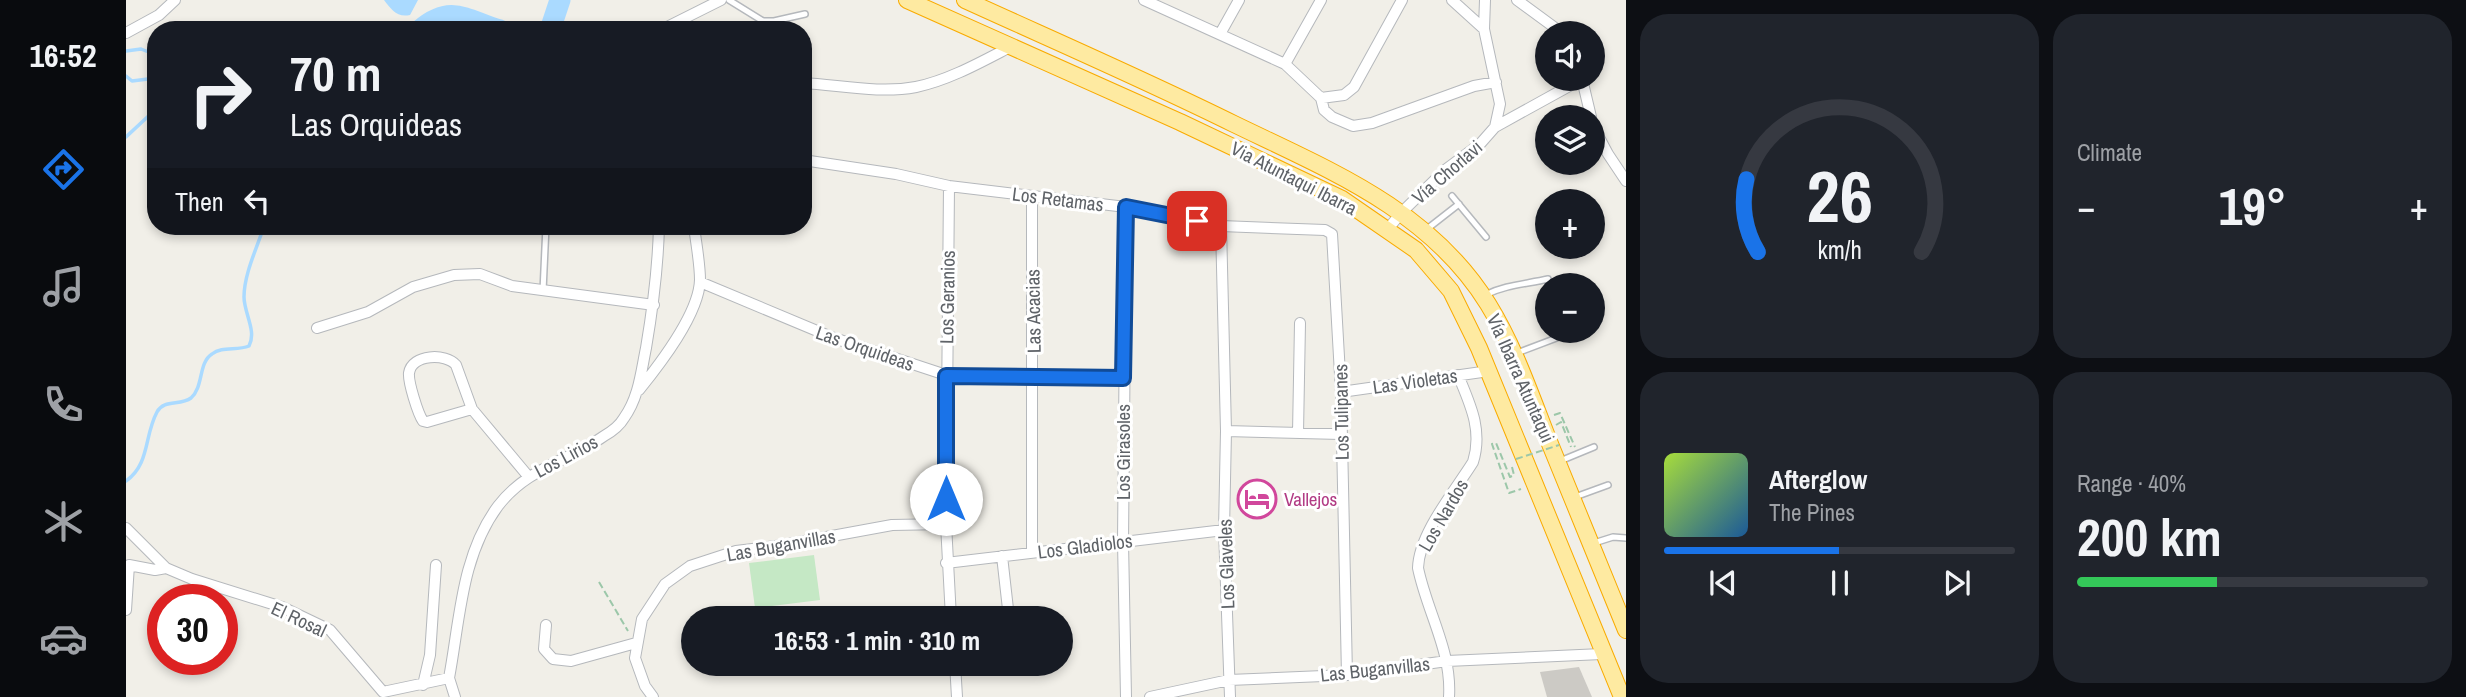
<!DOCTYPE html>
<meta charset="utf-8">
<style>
:root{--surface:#171b24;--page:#20242c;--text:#f1f3f6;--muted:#9ea1a6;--line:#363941;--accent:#1a73e8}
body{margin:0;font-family:"Archivo Narrow",sans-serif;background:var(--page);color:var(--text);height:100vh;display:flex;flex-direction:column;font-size:26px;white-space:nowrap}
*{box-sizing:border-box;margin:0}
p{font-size:23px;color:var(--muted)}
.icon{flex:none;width:38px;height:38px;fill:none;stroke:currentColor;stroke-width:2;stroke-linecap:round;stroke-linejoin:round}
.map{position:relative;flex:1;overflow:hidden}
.sheet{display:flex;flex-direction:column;gap:14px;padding:14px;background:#0d0f14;width:840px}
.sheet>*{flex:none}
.guide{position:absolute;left:21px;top:21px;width:665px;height:214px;border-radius:28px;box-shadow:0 4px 10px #0003;background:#171b24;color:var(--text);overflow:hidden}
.buttons{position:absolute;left:1409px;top:21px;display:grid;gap:14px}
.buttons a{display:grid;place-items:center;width:70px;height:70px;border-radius:50%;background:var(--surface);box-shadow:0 4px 10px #0003;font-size:35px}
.speed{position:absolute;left:21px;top:584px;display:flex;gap:14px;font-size:35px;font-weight:700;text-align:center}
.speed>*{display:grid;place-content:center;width:91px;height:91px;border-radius:50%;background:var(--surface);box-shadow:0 4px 10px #0003;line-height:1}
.speed .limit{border:10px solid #d22;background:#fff;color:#111}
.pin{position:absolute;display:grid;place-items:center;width:60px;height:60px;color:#fff;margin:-30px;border-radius:14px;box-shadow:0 4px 10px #0006}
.me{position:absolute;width:77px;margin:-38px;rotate:0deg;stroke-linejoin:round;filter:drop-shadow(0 0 5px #0008)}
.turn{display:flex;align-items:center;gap:24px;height:147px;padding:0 28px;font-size:32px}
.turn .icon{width:91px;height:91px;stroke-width:2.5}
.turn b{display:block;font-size:49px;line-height:60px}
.then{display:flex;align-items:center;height:66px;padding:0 28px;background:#0003;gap:14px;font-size:26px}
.big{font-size:52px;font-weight:700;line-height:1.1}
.sheet .widget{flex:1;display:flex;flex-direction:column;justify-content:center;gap:10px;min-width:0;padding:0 24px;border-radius:28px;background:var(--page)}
.sheet .dial{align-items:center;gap:0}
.dial svg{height:182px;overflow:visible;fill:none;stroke:var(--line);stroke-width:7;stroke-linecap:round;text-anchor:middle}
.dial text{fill:var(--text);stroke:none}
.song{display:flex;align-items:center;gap:21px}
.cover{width:84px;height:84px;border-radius:10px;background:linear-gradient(135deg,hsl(80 70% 55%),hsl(210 70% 35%))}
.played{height:7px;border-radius:4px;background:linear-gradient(90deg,var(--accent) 50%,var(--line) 50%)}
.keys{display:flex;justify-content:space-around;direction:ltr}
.heat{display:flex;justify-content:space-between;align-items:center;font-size:38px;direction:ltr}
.charge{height:10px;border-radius:5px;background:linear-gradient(90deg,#34c759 40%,var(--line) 0)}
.sheet .tiles{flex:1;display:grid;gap:14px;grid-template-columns:repeat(2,1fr)}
.trip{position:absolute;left:555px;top:606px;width:392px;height:70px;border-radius:35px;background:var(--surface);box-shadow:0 4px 10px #0003;font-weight:700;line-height:70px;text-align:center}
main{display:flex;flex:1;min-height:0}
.tabs{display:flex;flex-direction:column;width:126px;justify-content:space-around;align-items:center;background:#090b0e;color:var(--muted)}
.tabs .icon{width:49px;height:49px}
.tabs .on{color:var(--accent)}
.tabs b{font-size:32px;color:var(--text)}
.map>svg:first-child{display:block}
</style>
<main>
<nav class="tabs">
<b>16:52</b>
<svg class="icon on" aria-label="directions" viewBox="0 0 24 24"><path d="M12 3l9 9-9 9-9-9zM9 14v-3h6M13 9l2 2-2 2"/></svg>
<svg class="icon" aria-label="music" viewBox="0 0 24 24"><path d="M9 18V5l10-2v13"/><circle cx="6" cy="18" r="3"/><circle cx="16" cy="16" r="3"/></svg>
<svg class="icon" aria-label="phone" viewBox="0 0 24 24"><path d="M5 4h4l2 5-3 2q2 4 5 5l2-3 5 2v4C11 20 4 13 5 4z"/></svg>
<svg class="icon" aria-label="climate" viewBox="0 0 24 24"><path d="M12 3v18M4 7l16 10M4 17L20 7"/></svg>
<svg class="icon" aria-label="car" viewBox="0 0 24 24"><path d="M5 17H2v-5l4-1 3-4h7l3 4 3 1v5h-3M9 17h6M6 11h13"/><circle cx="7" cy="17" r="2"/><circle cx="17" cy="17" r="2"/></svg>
</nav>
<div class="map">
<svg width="1500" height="697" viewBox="0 0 1500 697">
<rect width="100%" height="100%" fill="#f1efe8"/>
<path fill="#c5e8c5" d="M688,555L694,600L629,608L623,563Z"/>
<path fill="#aadaff" d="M258,0H292L284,15C271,18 265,9 258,0Z"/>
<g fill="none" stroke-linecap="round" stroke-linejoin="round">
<path stroke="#aadaff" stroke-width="3.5" d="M0,51L15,49L30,55
M0,76L6,81L30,78
M0,137L30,109
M0,481C24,464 18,436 31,412C38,399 54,406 65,398C78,386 72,363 86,354C96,346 111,351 123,346C131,331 118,313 118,297C118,276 129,252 136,232L140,226"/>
<path stroke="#aadaff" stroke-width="21" d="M294,30C326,2 343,22 374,30
M424,30L434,0"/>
</g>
<path fill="#cccac5" d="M1453,667L1466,697H1421L1414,672Z"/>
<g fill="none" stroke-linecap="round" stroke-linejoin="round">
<defs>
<path id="service" d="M603,0L637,21H648L679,14
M1326,196L1360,237
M1301,229L1333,204
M417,291L420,226
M1359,295C1379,285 1400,284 1422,279
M1391,353L1449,331
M1434,461L1468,447
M1449,497L1482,485
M1468,543L1487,537L1500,538"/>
<path id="minor" d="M1018,0L1159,64L1195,98L1198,110L1206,117L1227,126L1246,123L1348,86L1370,82
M1391,0L1436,33
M1358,29L1359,0
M535,30L595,0
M0,33L33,15L49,0
M1094,34L1113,0
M1159,64L1195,0
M1456,79L1465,117
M677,83C714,85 753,94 790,87C823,80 855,62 884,47
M1195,98L1218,95L1228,87L1276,0
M1466,124L1482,154L1500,181
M1369,127L1456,79
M677,160L770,174L823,186L1000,207L1095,226L1199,230L1206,234L1215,392L1221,675
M823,186L820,524L825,618
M906,196V552
M1095,226L1100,431L1098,530L1104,697
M1261,230L1276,212L1319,170L1354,144L1369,127L1374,104L1358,29L1326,0
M574,282L708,338L820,375L997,378
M191,328L242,312L287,287L328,275L354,274L386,286L528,305
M513,390C534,364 573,314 574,280C574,263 570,243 568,226
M1215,392L1363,371
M346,409L301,422L297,421C292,414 282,382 283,373C286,354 320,353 330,365L346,409L402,476
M1100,431L1215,434
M1172,433L1174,323
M0,528L40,568L66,579L156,607L204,630L257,692L323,678L329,697
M876,556L883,618
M820,563L1098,530
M0,610L3,565L29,570L40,568
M420,625L418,649L427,659L445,661L510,643
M829,663L831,697
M323,678C334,620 335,556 372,506C401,468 441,462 478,436C485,432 494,425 498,418C513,397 515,372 520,348C527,307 532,267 533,226
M297,685L304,655L310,565
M527,697L519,686L509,658L516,619L539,584L564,566L610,551L657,545L766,525L820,524
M1000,697L997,542L1000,207
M1024,697L1103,680L1221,675L1321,661L1476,654
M1323,697C1326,651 1301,612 1292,568C1293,533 1329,491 1347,462C1357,430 1344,404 1332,375"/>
<path id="trunk" d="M781,0L1054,122L1216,199L1290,250L1325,291L1353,348L1496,697
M839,0C929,41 1019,80 1108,124C1203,170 1304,210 1362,304C1388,346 1404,393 1422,439C1448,503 1474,566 1500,630"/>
</defs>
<use href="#service" stroke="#b5b8bc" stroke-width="8"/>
<use href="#minor" stroke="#b5b8bc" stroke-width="12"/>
<use href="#trunk" stroke="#f9ab00" stroke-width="18"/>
<path stroke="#9cc7a9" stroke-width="2" stroke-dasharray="7 3.5" stroke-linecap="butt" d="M1428,415L1434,413L1449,447
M1430,425L1435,422L1445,447
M1386,467L1388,475L1384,477L1370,443L1366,444L1383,493L1395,489
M473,582L502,631"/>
<use href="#service" stroke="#fff" stroke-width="5"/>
<use href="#minor" stroke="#fff" stroke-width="10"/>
<use href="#trunk" stroke="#feeaa1" stroke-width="16"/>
<path stroke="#9cc7a9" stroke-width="2" stroke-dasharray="7 3.5" stroke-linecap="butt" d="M1390,459L1433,445"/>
</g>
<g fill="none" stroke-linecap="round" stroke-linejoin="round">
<defs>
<path id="route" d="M820,499V376L997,378L1000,207L1071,221"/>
</defs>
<use href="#route" stroke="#114b97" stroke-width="18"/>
<use href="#route" stroke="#1a73e8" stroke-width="12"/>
</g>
<defs>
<symbol id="hotel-ring" viewBox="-11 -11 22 22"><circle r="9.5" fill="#fff" stroke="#d1479c" stroke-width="1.5"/><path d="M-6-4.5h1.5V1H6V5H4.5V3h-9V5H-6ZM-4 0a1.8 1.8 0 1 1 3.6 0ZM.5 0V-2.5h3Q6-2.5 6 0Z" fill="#d1479c"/></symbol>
</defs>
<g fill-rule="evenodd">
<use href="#hotel-ring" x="1109" y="477" width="44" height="44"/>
</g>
<g text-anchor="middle" stroke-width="6" stroke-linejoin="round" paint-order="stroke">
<g font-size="19" fill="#5f6368" stroke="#fff">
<text transform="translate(1321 172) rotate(-41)" y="7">Vía Chorlavi</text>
<text transform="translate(1168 178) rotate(27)" y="7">Via Atuntaqui Ibarra</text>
<text transform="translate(932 199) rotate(7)" y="7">Los Retamas</text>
<text transform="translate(821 297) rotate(-89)" y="7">Los Geranios</text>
<text transform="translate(907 311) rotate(-91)" y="7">Las Acacias</text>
<text transform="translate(739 348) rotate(19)" y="7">Las Orquideas</text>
<text transform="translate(1395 378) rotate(66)" y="7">Vía Ibarra Atuntaqui</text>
<text transform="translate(1289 381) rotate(-8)" y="7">Las Violetas</text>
<text transform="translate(1215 412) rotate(-91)" y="7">Los Tulipanes</text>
<text transform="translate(997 452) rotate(-90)" y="7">Los Girasoles</text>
<text transform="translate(440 456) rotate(-28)" y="7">Los Lirios</text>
<text transform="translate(1317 515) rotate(-60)" y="7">Los Nardos</text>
<text transform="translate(655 545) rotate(-10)" y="7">Las Buganvillas</text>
<text transform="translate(959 546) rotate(-7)" y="7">Los Gladiolos</text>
<text transform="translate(1100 564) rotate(-92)" y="7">Los Glaveles</text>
<text transform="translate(173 619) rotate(25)" y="7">El Rosal</text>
<text transform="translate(1249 669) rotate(-6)" y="7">Las Buganvillas</text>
</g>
<g font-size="19" fill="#b23c85" stroke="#fff" text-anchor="start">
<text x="1158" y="506">Vallejos</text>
</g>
</g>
</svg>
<div class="buttons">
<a><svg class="icon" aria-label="sound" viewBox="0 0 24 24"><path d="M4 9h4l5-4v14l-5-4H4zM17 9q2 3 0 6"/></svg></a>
<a><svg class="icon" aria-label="layers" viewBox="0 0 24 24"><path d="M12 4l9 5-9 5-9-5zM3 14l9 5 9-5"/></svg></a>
<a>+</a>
<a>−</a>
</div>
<div class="speed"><div class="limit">30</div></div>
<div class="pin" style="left:1071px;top:221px;background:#d93025"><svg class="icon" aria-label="arrive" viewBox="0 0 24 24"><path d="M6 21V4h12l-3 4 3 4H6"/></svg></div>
<svg class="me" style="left:820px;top:499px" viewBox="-20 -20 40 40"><circle r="19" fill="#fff"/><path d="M0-13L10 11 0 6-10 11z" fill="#1a73e8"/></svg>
<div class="trip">16:53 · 1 min · 310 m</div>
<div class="guide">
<div class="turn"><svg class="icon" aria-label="right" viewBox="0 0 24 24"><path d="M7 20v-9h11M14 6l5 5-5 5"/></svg><div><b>70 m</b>Las Orquideas</div></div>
<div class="then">Then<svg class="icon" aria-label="left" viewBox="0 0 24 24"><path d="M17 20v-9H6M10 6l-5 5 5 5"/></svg></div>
</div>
</div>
<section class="sheet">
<div class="tiles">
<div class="widget dial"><svg viewBox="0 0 100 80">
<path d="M14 69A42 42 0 1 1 86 69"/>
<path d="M14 69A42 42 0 0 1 9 37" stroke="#1a73e8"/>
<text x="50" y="56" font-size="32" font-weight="700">26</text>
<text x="50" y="72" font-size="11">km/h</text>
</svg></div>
<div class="widget"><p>Climate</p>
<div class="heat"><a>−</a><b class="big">19°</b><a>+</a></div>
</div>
<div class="widget">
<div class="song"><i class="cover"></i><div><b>Afterglow</b><p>The Pines</p></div></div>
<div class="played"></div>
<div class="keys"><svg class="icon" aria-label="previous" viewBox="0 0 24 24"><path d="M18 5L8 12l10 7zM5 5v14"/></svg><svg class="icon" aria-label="pause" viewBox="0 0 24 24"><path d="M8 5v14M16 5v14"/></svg><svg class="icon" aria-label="next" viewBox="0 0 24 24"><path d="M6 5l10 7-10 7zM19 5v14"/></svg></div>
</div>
<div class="widget"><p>Range · 40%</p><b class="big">200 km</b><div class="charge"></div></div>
</div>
</section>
</main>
